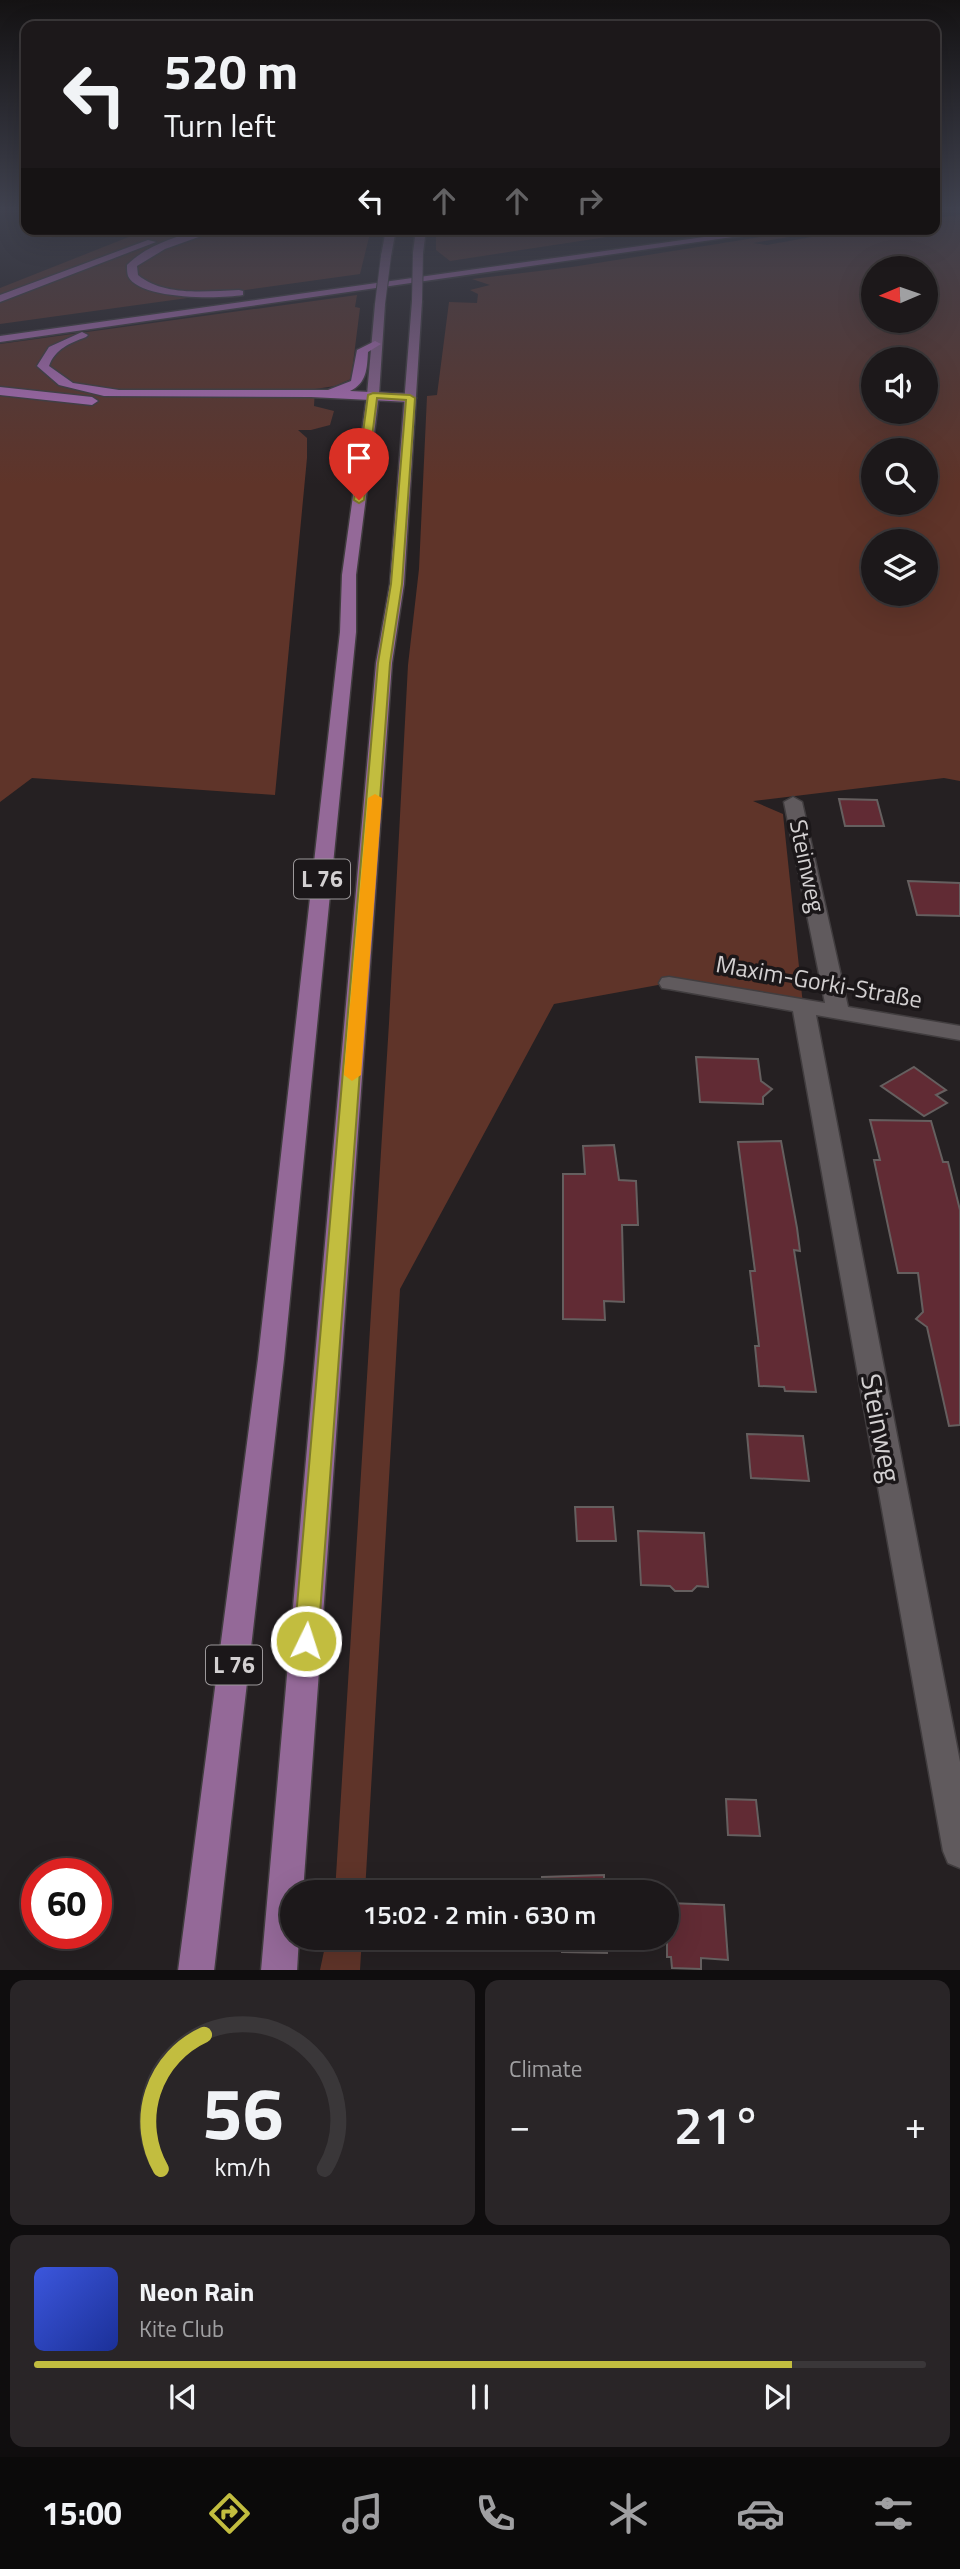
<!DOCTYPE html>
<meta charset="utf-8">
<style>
:root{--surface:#1c181a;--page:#292527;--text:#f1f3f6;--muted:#a0a0a2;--line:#3a3739;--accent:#c2bd3f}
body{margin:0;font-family:"Titillium Web",sans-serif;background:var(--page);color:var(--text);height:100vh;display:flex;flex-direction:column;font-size:26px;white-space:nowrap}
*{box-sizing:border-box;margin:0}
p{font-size:23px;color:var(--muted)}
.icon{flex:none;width:38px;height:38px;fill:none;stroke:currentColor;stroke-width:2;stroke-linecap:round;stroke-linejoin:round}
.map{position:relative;height:1970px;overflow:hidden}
.details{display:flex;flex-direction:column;gap:10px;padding:10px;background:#0f0d0e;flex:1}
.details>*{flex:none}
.top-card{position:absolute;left:21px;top:21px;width:919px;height:214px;border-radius:14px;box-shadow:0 7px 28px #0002,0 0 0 2px var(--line);background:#1c181a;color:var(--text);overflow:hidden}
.needle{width:46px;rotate:268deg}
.buttons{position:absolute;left:861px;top:256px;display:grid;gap:14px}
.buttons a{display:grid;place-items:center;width:77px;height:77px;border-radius:50%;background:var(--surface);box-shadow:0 7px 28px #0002,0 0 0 2px var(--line);font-size:35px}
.speed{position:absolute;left:21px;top:1858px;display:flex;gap:14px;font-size:35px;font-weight:700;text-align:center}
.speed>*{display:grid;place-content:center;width:91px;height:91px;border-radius:50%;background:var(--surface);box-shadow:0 7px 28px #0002,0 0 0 2px var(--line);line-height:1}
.speed .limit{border:10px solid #d22;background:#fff;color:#111}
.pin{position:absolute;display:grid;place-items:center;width:60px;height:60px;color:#fff;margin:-72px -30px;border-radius:50% 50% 50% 0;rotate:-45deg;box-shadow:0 0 7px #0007}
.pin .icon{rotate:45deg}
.me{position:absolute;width:77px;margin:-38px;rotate:4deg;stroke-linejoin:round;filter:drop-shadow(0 0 5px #0008)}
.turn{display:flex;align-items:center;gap:24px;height:147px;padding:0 28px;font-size:32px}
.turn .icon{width:91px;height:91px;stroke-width:2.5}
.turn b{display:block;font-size:49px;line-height:60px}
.lanes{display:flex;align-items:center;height:66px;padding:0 28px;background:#0003;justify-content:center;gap:35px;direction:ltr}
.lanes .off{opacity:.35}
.big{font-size:52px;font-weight:600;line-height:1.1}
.details .tile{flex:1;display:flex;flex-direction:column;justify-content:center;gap:10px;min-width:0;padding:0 24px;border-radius:14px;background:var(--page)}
.details .dial{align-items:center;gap:0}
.dial svg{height:182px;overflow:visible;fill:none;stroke:var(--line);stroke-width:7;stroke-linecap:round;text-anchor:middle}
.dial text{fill:var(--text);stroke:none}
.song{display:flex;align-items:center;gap:21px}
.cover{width:84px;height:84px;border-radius:10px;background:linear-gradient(135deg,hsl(230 70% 55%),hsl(230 70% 35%))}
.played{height:7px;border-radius:4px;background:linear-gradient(90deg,var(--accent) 85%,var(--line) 85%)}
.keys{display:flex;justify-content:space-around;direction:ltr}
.heat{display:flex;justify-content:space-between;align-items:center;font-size:38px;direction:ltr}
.details .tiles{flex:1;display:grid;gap:10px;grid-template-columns:1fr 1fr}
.tile:last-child{grid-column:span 2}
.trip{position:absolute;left:280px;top:1880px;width:399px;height:70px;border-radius:35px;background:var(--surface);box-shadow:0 7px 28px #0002,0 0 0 2px var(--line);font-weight:600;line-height:70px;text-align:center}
.dock{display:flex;height:112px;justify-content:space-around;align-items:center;background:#0b0a0a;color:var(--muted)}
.dock .icon{width:49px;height:49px}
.dock .on{color:var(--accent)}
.dock b{font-size:32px;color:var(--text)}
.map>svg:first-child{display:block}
</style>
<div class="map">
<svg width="960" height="1971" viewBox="0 0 960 1971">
<rect width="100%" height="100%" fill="#252022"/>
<path fill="#5f3429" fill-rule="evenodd" d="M960,215V781L944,778L753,801L783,814L803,1005L669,983L554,1004L400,1289L365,1892H335L389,1023L408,665L419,569L427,396L437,395L449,302L477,303L478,294L470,290L490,285L472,279L572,267L812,229H836L753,243L767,245L856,229H936L935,218ZM873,268H926V320H873ZM873,359H926V411H873ZM873,450H926V502H873ZM873,541H926V593H873Z
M149,229H371L360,274L0,324V288Z
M436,229H659L450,261L436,250Z
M357,295L355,307L360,308L351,379L335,386L315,389L314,406L334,411L330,425L311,430H298L307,438V458L275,795L32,778L0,802V344Z
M327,1937H362L360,1970H320Z"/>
<path fill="#612b34" stroke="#655f5f" stroke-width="2" d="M839,799L877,800L884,826H845Z
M908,881L960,883V916L917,915Z
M696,1057L758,1059L761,1081L772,1089L763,1097V1104L700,1102Z
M914,1067L946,1090L936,1095L947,1103L924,1116L881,1086Z
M870,1120L931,1121L943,1162H948L960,1210V1425L949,1426L927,1327L916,1319L923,1312L918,1273H898L874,1160H880Z
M781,1141L797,1228L800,1251L794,1250L816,1392L785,1391L784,1387L759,1386L755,1346H759L750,1271H755L738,1142Z
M614,1145L619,1180L636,1181L638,1225H622L624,1302L604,1301L605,1320L563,1319V1174H585L583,1146Z
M747,1434L803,1436L809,1481L751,1478Z
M575,1507H613L616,1541H577Z
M638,1531L704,1533L708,1587L697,1586L692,1591H675L670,1586L641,1585Z
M726,1799L756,1800L760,1836L728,1835Z
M604,1875V1892H543L542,1877Z
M667,1903L724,1905L728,1960L701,1958V1969L672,1968L671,1957H667Z
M545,1937H606L607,1953L562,1952V1948H546Z"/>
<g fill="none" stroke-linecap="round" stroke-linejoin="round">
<defs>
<path id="street" d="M793,797L802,802L848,1007L960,1026V1040L816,1015L960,1762V1868L948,1863L943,1851L793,1011L669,989L662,988L659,983L662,978L669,977L825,1003L784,802Z"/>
<path id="primary" d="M386,229H396L391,256L386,259L381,256Z
M416,229H426L423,253L418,256L413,253Z
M417,298L422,301L404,584L392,663L303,1892H292V1937H299L297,1971H261L376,663L390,584L412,301Z
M380,301L385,304L379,395L356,575V632L284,1359L214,1971H178L258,1359L340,632L342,575L367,395L375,304Z"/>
<path id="highway" d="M204,229H221L165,249L137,266L138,275C164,297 208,291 239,290L243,291V295C220,299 139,300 128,276C127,273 127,269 127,265C147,245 177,236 204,229Z
M761,229H788L0,342V336Z
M148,240L156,242L0,302V295Z
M82,332L88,335L86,337C70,343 55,349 49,366L73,383L119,390H328L351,381L357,350L375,341L381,344L368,352C367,368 367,383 350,391L410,394L416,398L410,402L311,397L104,396L59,385L37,366L49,347Z
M0,387L92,397L98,401L92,405L0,395Z"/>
</defs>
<use href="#street" stroke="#413d3f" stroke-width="3"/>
<use href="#primary" stroke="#413d3f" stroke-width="3"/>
<use href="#highway" stroke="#413d3f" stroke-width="3"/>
<use href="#street" fill="#605a5d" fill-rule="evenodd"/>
<use href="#primary" fill="#946998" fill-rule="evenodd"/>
<use href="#highway" fill="#b773c0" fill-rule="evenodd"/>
<defs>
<path id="primary-bridge" d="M417,301L418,253
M380,304L386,256"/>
</defs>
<use href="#primary-bridge" stroke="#413d3f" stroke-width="12" stroke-linecap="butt"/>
<use href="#primary-bridge" stroke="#946998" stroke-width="10"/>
</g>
<linearGradient id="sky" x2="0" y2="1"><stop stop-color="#141213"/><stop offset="0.43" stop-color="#40424f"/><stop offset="1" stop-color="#40424f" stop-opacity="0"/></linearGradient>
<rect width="960" height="485" fill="url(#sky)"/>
<path fill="#c2bd3f" stroke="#7e7b29" stroke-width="2" d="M373,393L410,395L415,398L402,584L390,663L318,1641L315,1649L306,1652L298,1649L294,1641L378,663L391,584L406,400L377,398L364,500L359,503L354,500L368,395Z"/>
<path fill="#f59e0b" d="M375,794L382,798L361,1075L352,1081L344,1075L368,798Z"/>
<g text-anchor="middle" stroke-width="7" stroke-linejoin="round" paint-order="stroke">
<g fill="#1b1719" stroke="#9c989a" stroke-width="2">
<rect x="294" y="859.5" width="56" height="39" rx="5"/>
<rect x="206" y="1645.5" width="56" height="39" rx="5"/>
</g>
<g font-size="23" font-weight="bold" fill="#d3d0d1">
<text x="322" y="887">L 76</text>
<text x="234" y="1673">L 76</text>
</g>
<g font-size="24" fill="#d3d0d1" stroke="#1b1719">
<text transform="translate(807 866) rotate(78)" y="8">Steinweg</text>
<text transform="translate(819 982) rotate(10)" y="8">Maxim-Gorki-Straße</text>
</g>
<g font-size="28" fill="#d3d0d1" stroke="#1b1719">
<text transform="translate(881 1428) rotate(79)" y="10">Steinweg</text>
</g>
</g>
</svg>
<div class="buttons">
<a><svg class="needle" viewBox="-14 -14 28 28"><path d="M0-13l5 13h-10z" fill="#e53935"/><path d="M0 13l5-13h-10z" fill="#a0a0a2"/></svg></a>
<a><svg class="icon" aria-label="sound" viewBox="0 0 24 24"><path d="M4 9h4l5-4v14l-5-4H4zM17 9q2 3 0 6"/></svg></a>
<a><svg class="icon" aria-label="search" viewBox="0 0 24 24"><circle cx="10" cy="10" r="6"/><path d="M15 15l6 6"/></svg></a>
<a><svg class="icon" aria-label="layers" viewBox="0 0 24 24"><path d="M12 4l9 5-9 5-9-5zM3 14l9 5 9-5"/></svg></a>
</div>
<div class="speed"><div class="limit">60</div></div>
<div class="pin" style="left:359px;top:500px;background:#d93025"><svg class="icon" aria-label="arrive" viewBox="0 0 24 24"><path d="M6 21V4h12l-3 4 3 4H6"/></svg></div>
<svg class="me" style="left:306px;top:1641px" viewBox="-20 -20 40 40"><circle r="17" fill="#c2bd3f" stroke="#fff" stroke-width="3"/><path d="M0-11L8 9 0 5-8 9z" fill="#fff"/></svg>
<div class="trip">15:02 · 2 min · 630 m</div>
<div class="top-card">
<div class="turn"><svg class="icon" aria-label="left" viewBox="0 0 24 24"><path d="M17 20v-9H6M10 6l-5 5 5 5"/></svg><div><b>520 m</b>Turn left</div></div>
<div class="lanes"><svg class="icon" aria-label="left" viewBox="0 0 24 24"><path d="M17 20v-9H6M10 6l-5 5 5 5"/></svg><svg class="icon off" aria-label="ahead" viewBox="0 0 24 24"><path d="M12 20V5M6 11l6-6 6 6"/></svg><svg class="icon off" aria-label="ahead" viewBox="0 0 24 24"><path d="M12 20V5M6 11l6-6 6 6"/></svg><svg class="icon off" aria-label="right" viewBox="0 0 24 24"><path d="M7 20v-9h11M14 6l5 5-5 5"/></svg></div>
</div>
</div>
<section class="details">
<div class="tiles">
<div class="tile dial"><svg viewBox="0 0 100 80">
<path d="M14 69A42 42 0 1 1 86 69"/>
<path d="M14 69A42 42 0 0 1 33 10" stroke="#c2bd3f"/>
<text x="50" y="56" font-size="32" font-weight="700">56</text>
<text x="50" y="72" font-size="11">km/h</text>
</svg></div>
<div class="tile"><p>Climate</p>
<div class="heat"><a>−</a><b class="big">21°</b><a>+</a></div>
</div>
<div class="tile">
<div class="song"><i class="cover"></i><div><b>Neon Rain</b><p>Kite Club</p></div></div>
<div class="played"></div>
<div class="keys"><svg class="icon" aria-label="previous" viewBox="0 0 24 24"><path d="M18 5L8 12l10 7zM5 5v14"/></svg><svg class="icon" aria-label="pause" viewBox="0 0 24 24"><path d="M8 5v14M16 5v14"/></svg><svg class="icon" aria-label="next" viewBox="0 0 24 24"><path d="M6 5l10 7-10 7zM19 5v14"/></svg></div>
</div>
</div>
</section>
<nav class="dock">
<b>15:00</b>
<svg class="icon on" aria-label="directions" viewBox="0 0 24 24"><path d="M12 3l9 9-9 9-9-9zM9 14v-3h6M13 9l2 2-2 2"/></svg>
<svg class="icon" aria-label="music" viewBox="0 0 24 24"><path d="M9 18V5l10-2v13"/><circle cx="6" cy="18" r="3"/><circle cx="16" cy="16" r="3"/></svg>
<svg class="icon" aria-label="phone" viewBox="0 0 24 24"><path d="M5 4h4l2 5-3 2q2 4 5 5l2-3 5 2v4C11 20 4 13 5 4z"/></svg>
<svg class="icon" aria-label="climate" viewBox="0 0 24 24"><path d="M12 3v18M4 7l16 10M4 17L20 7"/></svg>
<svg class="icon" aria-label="car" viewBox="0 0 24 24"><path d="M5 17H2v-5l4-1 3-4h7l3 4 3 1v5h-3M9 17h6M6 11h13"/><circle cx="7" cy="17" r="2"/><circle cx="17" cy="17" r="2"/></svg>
<svg class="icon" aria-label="filters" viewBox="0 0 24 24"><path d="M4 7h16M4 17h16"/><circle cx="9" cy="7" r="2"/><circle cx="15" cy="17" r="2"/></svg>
</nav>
